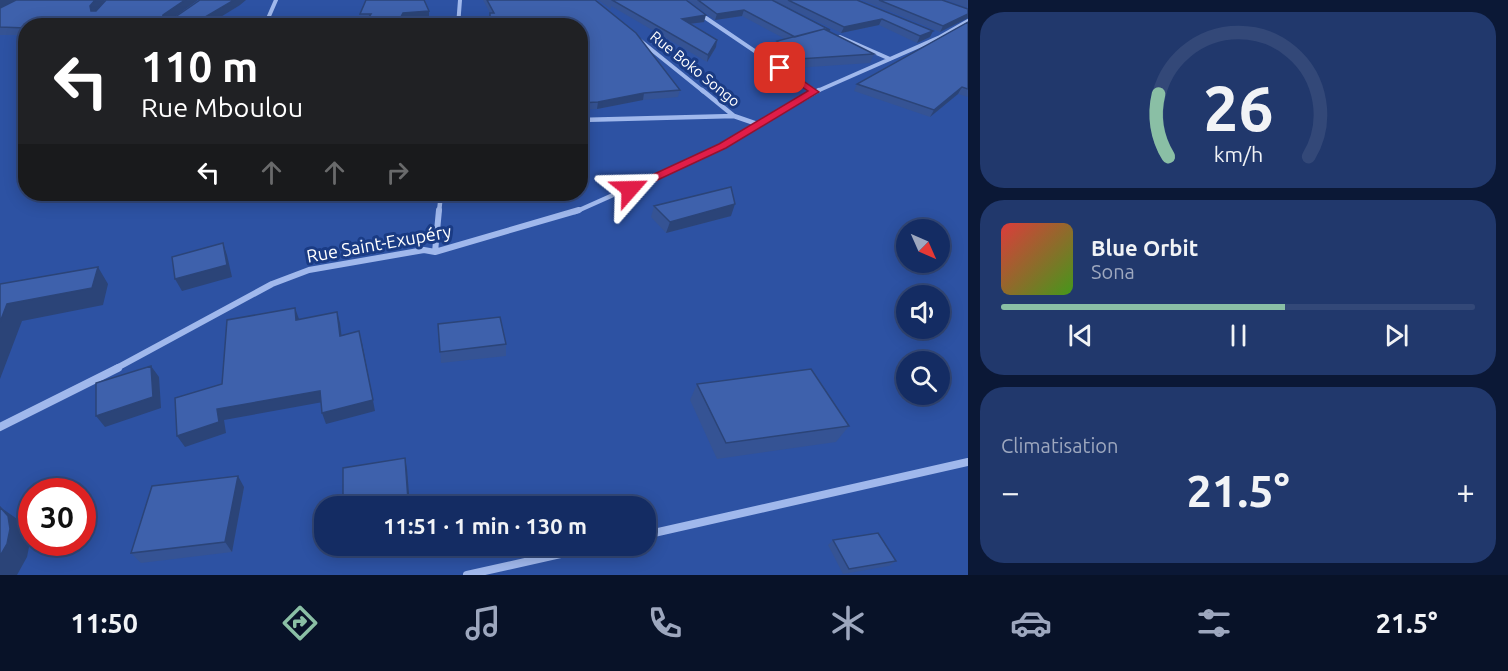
<!DOCTYPE html>
<html lang="fr">
<meta charset="utf-8">
<style>
:root{--surface:#142c63;--page:#21386c;--text:#f1f3f6;--muted:#9da7be;--line:#334878;--accent:#8abfa5}
body{margin:0;font-family:Ubuntu,sans-serif;background:var(--page);color:var(--text);height:100vh;display:flex;flex-direction:column;font-size:22px;white-space:nowrap}
*{box-sizing:border-box;margin:0}
p{font-size:20px;color:var(--muted)}
.icon{flex:none;width:33px;height:33px;fill:none;stroke:currentColor;stroke-width:2;stroke-linecap:round;stroke-linejoin:round}
.map{position:relative;flex:1;overflow:hidden}
.panel{display:flex;flex-direction:column;gap:12px;padding:12px;background:#0b1836;width:540px}
.panel>*{flex:none}
.hud{position:absolute;left:18px;top:18px;width:570px;height:183px;border-radius:24px;box-shadow:0 3px 15px #0003,0 0 0 2px var(--line);background:#202124;color:#fff;overflow:hidden}
.needle{width:39px;rotate:135deg}
.buttons{position:absolute;left:896px;top:219px;display:grid;gap:12px}
.buttons a{display:grid;place-items:center;width:54px;height:54px;border-radius:50%;background:var(--surface);box-shadow:0 3px 15px #0003,0 0 0 2px var(--line);font-size:30px}
.speed{position:absolute;left:18px;top:478px;display:flex;gap:12px;font-size:30px;font-weight:700;text-align:center}
.speed>*{display:grid;place-content:center;width:78px;height:78px;border-radius:50%;background:var(--surface);box-shadow:0 3px 15px #0003,0 0 0 2px var(--line);line-height:1}
.speed .limit{border:9px solid #d22;background:#fff;color:#111}
.pin{position:absolute;display:grid;place-items:center;width:51px;height:51px;color:#fff;margin:-26px;border-radius:12px;box-shadow:0 3px 9px #0006}
.me{position:absolute;width:66px;margin:-33px;rotate:65deg;stroke-linejoin:round;filter:drop-shadow(0 0 4px #0008)}
.turn{display:flex;align-items:center;gap:21px;height:126px;padding:0 24px;font-size:27px}
.turn .icon{width:78px;height:78px;stroke-width:2.5}
.turn b{display:block;font-size:42px;line-height:51px}
.lanes{display:flex;align-items:center;height:57px;padding:0 24px;background:#0003;justify-content:center;gap:30px;direction:ltr}
.lanes .off{opacity:.35}
.big{font-size:45px;font-weight:600;line-height:1.1}
.panel .card{flex:1;display:flex;flex-direction:column;justify-content:center;gap:9px;min-width:0;padding:0 21px;border-radius:24px;background:var(--page)}
.panel .dial{align-items:center;gap:0}
.dial svg{height:156px;overflow:visible;fill:none;stroke:var(--line);stroke-width:7;stroke-linecap:round;text-anchor:middle}
.dial text{fill:var(--text);stroke:none}
.song{display:flex;align-items:center;gap:18px}
.cover{width:72px;height:72px;border-radius:9px;background:linear-gradient(135deg,hsl(0 70% 55%),hsl(100 70% 35%))}
.played{height:6px;border-radius:3px;background:linear-gradient(90deg,var(--accent) 60%,var(--line) 60%)}
.keys{display:flex;justify-content:space-around;direction:ltr}
.heat{display:flex;justify-content:space-between;align-items:center;font-size:33px;direction:ltr}
.trip{position:absolute;left:314px;top:496px;width:342px;height:60px;border-radius:24px;background:var(--surface);box-shadow:0 3px 15px #0003,0 0 0 2px var(--line);font-weight:600;line-height:60px;text-align:center}
.tabs{display:flex;height:96px;justify-content:space-around;align-items:center;background:#081228;color:var(--muted)}
.tabs .icon{width:42px;height:42px}
.tabs .active{color:var(--accent)}
.tabs b{font-size:27px;color:var(--text)}
main{display:flex;flex:1;min-height:0}
.map>svg:first-child{display:block}
</style>
<main>
<div class="map">
<svg width="968" height="575" viewBox="0 0 968 575">
<rect width="100%" height="100%" fill="#1a3b84"/>
<path fill="#2d52a3" fill-rule="evenodd" d="M0,0H968V575H0ZM26,26H580V194H26ZM906,230H939V262H906ZM906,296H939V328H906ZM906,362H939V394H906ZM32,492H82V543H32ZM324,507H645V546H324Z"/>
<g fill="none" stroke-linecap="round" stroke-linejoin="round">
<path stroke="#a0b8ec" stroke-width="4" d="M700,14L815,92
M266,23L276,0
M458,26L460,0
M840,37L890,59
M637,38L704,92
M815,92L940,37L968,21"/>
<path stroke="#a0b8ec" stroke-width="4.5" d="M702,90L734,116L760,125
M813,90L815,92
M580,120L734,116
M439,212L441,194
M575,212L723,146L819,90"/>
<path stroke="#a0b8ec" stroke-width="6" d="M435,252L439,210
M115,369L272,284L309,270L424,250L435,252L579,210"/>
<path stroke="#a0b8ec" stroke-width="8" d="M0,427L118,368
M645,535L968,462
M467,575L596,546"/>
</g>
<path fill="#355394" d="M0,0H105L95,11H96L106,0H198L167,22L240,5L206,26H26V35H0Z
M483,0H595L680,90L678,97L643,100L597,109L580,110V26L490,13Z
M598,0H686L704,22L690,24L716,47L707,62L611,6V9Z
M688,0H772L830,30L829,32L874,54L870,63L795,68L774,51L777,41L785,39L742,16L715,20Z
M773,0H857L930,37L917,43L879,25L841,33Z
M862,0H942L968,9L940,32Z
M946,0H968V8Z
M429,11V17L404,19L361,20L360,14Z
M968,22V97L958,94L930,117L854,91L857,84Z
M654,206L731,216L666,233L651,217Z
M438,324L506,344V356L441,363Z
M697,384L849,426L836,442L717,459L690,400Z
M407,469L410,507H343Z
M244,487L232,552L141,563L131,553Z
M833,540L896,561L889,566L843,574L828,545Z"/>
<path fill="#2b4478" d="M0,0H17L0,9Z
M95,0H105L94,13L91,11L90,6Z
M185,0H198L166,23L162,20L163,15Z
M234,0H246L240,5L206,26H190Z
M744,10L742,16L715,20L717,14Z
M429,11V17L404,19L400,26H396L403,13Z
M968,14V18L940,32L943,26Z
M706,15L704,22L680,25L682,19Z
M882,19L879,25L841,33L844,27Z
M933,31L930,37L917,43L920,36Z
M717,40L716,47L707,62L708,55Z
M962,87L958,94L930,117L934,110Z
M644,93L643,100L597,109L598,102Z
M735,204L731,216L666,233L670,222Z
M223,243L227,255L232,277L182,291L175,279Z
M98,267L108,284L103,305L22,321L0,379V322L7,304Z
M295,308L299,319L296,320Z
M337,312L340,323L343,347L340,336Z
M362,343L375,411L326,424L322,413Z
M151,366L159,377L161,408L105,427L96,416Z
M320,391L323,402L224,420L226,433L185,447L177,436L217,409Z
M405,458L407,469L410,507L408,500Z
M238,476L244,487L232,552L225,542Z
M0,507L20,521L27,530L30,542L27,557L17,575H0Z"/>
<path fill="#3e61ac" stroke="#2b4478" stroke-width="1.5" d="M16,0H95L90,6L91,11H96L106,0H185L163,15L162,20L168,22L200,0H234L190,26H26V28L0,27V8Z
M366,0H424L429,11L403,13L396,26H363L371,14H360Z
M487,0H595L636,33L680,90L644,93L598,102L580,103V26H490V13H494Z
M612,0H686L706,15L682,19L717,40L708,55Z
M698,0H772L830,30H827L824,29L795,37L744,10L717,14Z
M788,0H857L933,31L920,36L882,19L844,27Z
M879,0H942L968,9V14L943,26Z
M216,20L285,24L284,26H208Z
M968,22V89L962,87L934,110L857,84Z
M824,29L874,54L799,59L777,41Z
M731,187L735,204L670,222L654,206Z
M223,243L227,265L175,279L172,257Z
M98,267L92,288L7,304L0,322V284Z
M295,308L296,320L337,312L340,336L359,331L373,400L322,413L320,391L217,409L219,422L177,436L175,398L222,384L227,320Z
M500,317L506,344L440,352L438,324Z
M151,366L153,397L96,416V383Z
M811,369L849,426L726,443L697,384Z
M405,458L408,500L363,507H343V468Z
M238,476L225,542L131,553L152,486Z
M0,507L8,516L10,529L7,544L0,556Z
M878,533L896,561L849,569L833,540Z"/>
<path fill="#e11d48" stroke="#92132f" stroke-width="1.5" d="M777,67H783L819,92L726,148L634,191H626V187L719,144L808,91L777,70Z"/>
<g text-anchor="middle" stroke-width="6" stroke-linejoin="round" paint-order="stroke">
<g font-size="15" fill="#fff" stroke="#1a3b84">
<text transform="translate(695 69) rotate(39)" y="5">Rue Boko Songo</text>
</g>
<g font-size="18" fill="#fff" stroke="#1a3b84">
<text transform="translate(379 244) rotate(-10)" y="6">Rue Saint-Exupéry</text>
</g>
</g>
</svg>
<div class="buttons">
<a><svg class="needle" viewBox="-14 -14 28 28"><path d="M0-13l5 13h-10z" fill="#e53935"/><path d="M0 13l5-13h-10z" fill="#9da7be"/></svg></a>
<a><svg class="icon" aria-label="sound" viewBox="0 0 24 24"><path d="M4 9h4l5-4v14l-5-4H4zM17 9q2 3 0 6"/></svg></a>
<a><svg class="icon" aria-label="search" viewBox="0 0 24 24"><circle cx="10" cy="10" r="6"/><path d="M15 15l6 6"/></svg></a>
</div>
<div class="speed"><div class="limit">30</div></div>
<div class="pin" style="left:780px;top:68px;background:#d93025"><svg class="icon" aria-label="arrive" viewBox="0 0 24 24"><path d="M6 21V4h12l-3 4 3 4H6"/></svg></div>
<svg class="me" style="left:630px;top:189px" viewBox="-20 -20 40 40"><path d="M0-17L14 15 0 8-14 15z" fill="#e11d48" stroke="#fff" stroke-width="4"/></svg>
<div class="trip">11:51 · 1 min · 130 m</div>
<div class="hud">
<div class="turn"><svg class="icon" aria-label="left" viewBox="0 0 24 24"><path d="M17 20v-9H6M10 6l-5 5 5 5"/></svg><div><b>110 m</b>Rue Mboulou</div></div>
<div class="lanes"><svg class="icon" aria-label="left" viewBox="0 0 24 24"><path d="M17 20v-9H6M10 6l-5 5 5 5"/></svg><svg class="icon off" aria-label="ahead" viewBox="0 0 24 24"><path d="M12 20V5M6 11l6-6 6 6"/></svg><svg class="icon off" aria-label="ahead" viewBox="0 0 24 24"><path d="M12 20V5M6 11l6-6 6 6"/></svg><svg class="icon off" aria-label="right" viewBox="0 0 24 24"><path d="M7 20v-9h11M14 6l5 5-5 5"/></svg></div>
</div>
</div>
<section class="panel">
<div class="card dial"><svg viewBox="0 0 100 80">
<path d="M14 69A42 42 0 1 1 86 69"/>
<path d="M14 69A42 42 0 0 1 9 37" stroke="#8abfa5"/>
<text x="50" y="56" font-size="32" font-weight="700">26</text>
<text x="50" y="72" font-size="11">km/h</text>
</svg></div>
<div class="card">
<div class="song"><i class="cover"></i><div><b>Blue Orbit</b><p>Sona</p></div></div>
<div class="played"></div>
<div class="keys"><svg class="icon" aria-label="previous" viewBox="0 0 24 24"><path d="M18 5L8 12l10 7zM5 5v14"/></svg><svg class="icon" aria-label="pause" viewBox="0 0 24 24"><path d="M8 5v14M16 5v14"/></svg><svg class="icon" aria-label="next" viewBox="0 0 24 24"><path d="M6 5l10 7-10 7zM19 5v14"/></svg></div>
</div>
<div class="card"><p>Climatisation</p>
<div class="heat"><a>−</a><b class="big">21.5°</b><a>+</a></div>
</div>
</section>
</main>
<nav class="tabs">
<b>11:50</b>
<svg class="icon active" aria-label="directions" viewBox="0 0 24 24"><path d="M12 3l9 9-9 9-9-9zM9 14v-3h6M13 9l2 2-2 2"/></svg>
<svg class="icon" aria-label="music" viewBox="0 0 24 24"><path d="M9 18V5l10-2v13"/><circle cx="6" cy="18" r="3"/><circle cx="16" cy="16" r="3"/></svg>
<svg class="icon" aria-label="phone" viewBox="0 0 24 24"><path d="M5 4h4l2 5-3 2q2 4 5 5l2-3 5 2v4C11 20 4 13 5 4z"/></svg>
<svg class="icon" aria-label="climate" viewBox="0 0 24 24"><path d="M12 3v18M4 7l16 10M4 17L20 7"/></svg>
<svg class="icon" aria-label="car" viewBox="0 0 24 24"><path d="M5 17H2v-5l4-1 3-4h7l3 4 3 1v5h-3M9 17h6M6 11h13"/><circle cx="7" cy="17" r="2"/><circle cx="17" cy="17" r="2"/></svg>
<svg class="icon" aria-label="filters" viewBox="0 0 24 24"><path d="M4 7h16M4 17h16"/><circle cx="9" cy="7" r="2"/><circle cx="15" cy="17" r="2"/></svg>
<b>21.5°</b>
</nav>
